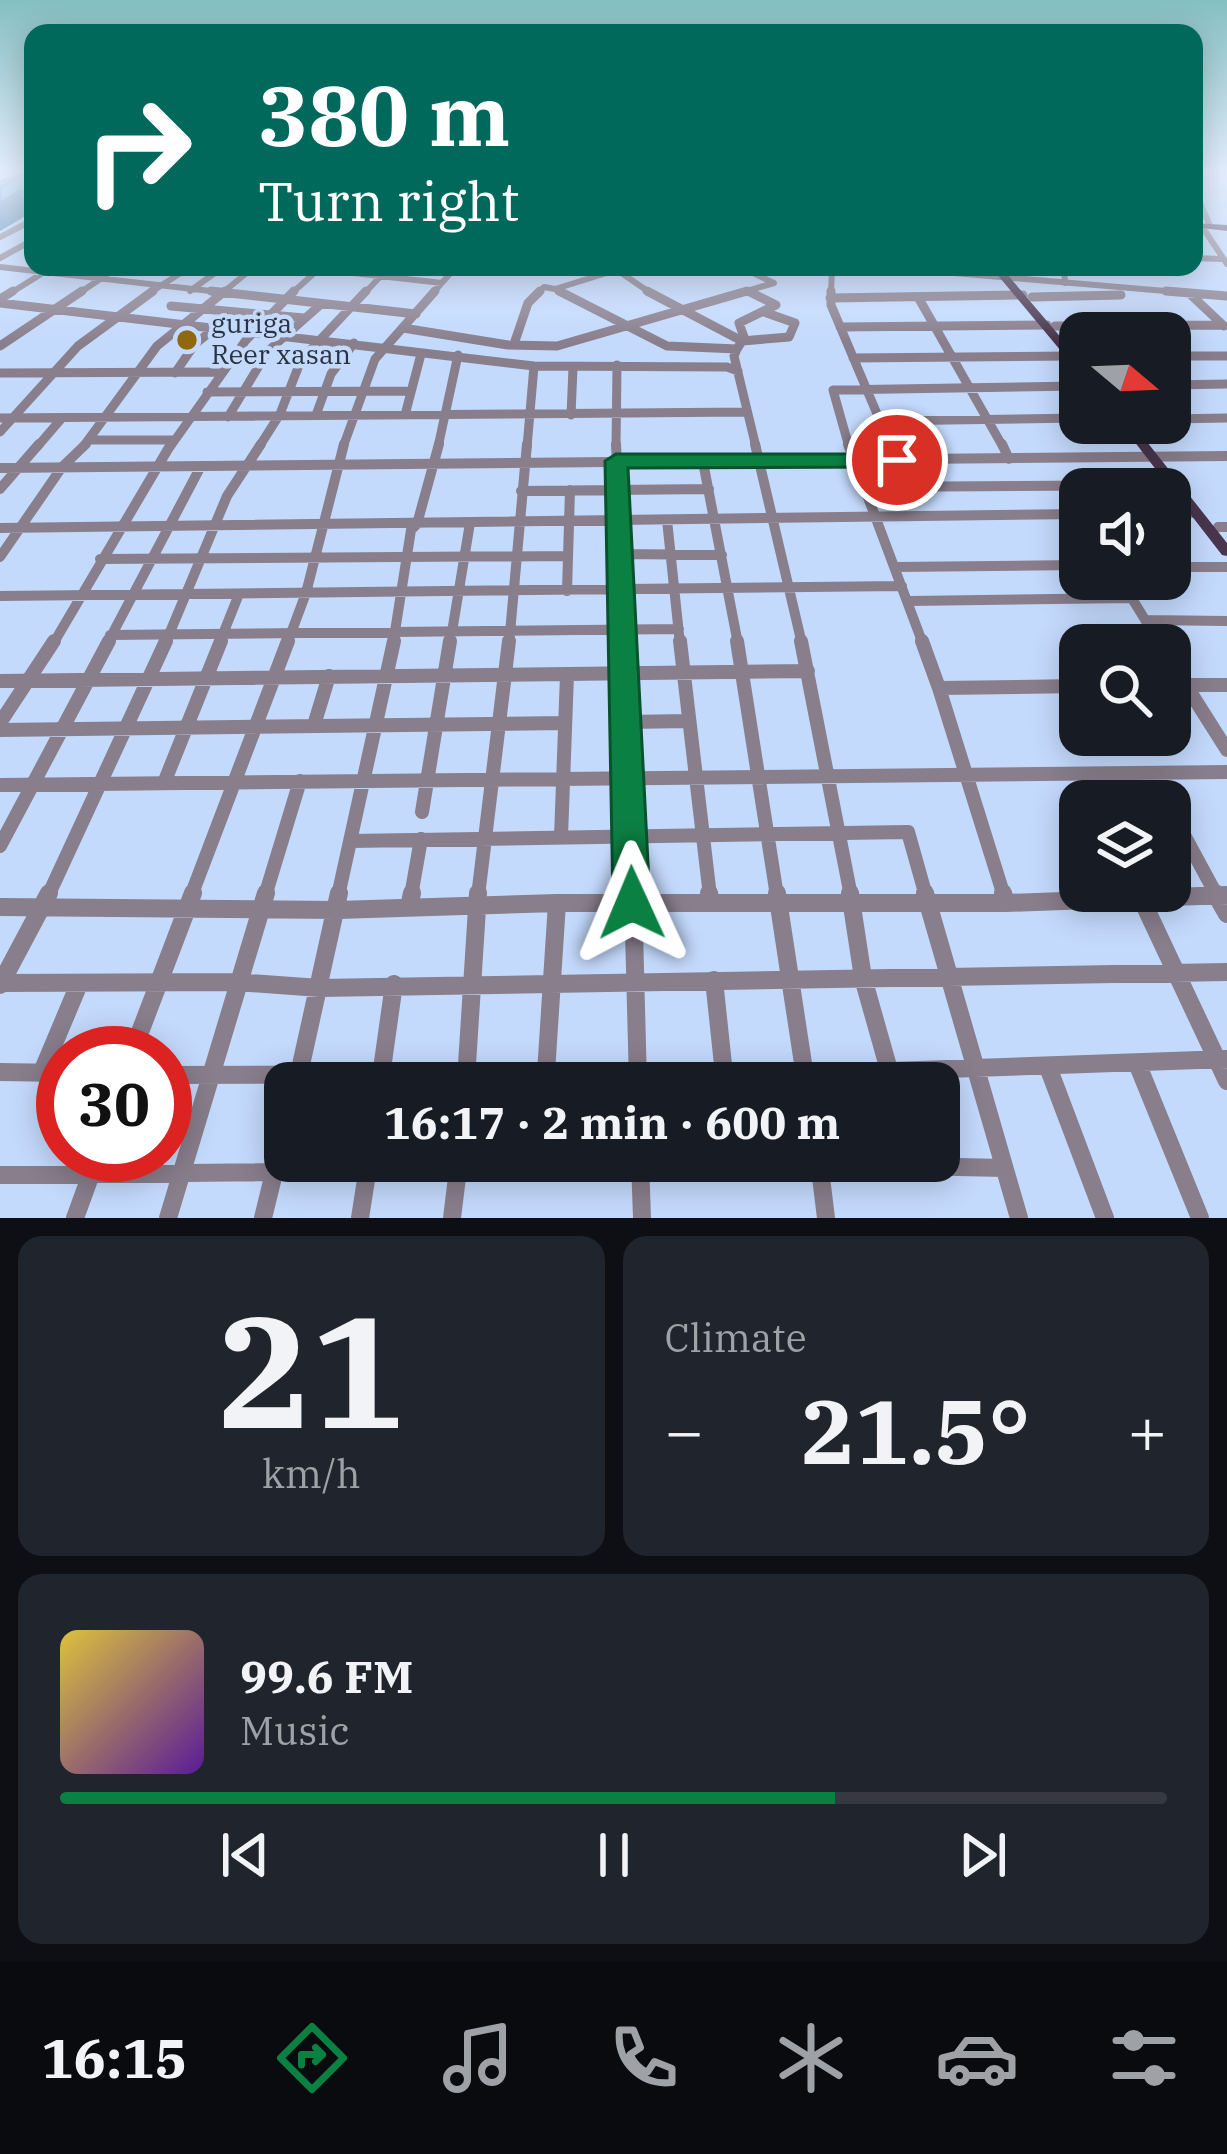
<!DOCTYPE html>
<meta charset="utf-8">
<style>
:root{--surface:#171b24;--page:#20242c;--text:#f1f3f6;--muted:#9ea1a6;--line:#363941;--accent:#0b8043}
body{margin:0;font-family:"IBM Plex Serif",serif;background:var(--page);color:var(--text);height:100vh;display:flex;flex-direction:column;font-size:45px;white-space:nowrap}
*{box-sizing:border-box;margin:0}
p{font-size:39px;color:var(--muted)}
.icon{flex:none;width:66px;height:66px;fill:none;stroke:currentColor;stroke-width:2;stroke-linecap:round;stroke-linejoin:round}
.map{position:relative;height:1218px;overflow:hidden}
.panel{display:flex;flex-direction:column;gap:18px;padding:18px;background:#0d0f14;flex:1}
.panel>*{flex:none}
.hud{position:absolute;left:24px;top:24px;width:1179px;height:252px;border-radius:24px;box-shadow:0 6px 30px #0003;background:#00695c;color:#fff;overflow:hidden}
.needle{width:78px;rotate:109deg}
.controls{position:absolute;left:1059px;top:312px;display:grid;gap:24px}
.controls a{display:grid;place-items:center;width:132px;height:132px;border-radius:24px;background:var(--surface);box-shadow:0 6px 30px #0003;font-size:60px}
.speed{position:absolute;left:36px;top:1026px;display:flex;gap:24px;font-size:60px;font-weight:700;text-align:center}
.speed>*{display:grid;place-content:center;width:156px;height:156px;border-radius:50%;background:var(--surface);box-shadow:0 6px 30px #0003;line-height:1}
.speed .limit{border:18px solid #d22;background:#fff;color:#111}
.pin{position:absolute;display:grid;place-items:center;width:102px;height:102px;color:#fff;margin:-51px;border:6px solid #fff;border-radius:50%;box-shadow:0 3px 12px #0007}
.me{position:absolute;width:132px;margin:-66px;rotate:359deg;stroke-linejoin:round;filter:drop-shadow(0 0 9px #0008)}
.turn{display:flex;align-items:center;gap:42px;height:252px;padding:0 36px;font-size:54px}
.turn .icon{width:156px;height:156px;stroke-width:2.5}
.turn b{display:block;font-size:84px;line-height:102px}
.big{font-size:90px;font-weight:800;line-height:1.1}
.panel .tile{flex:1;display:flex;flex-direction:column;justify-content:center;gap:18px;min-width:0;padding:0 42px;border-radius:24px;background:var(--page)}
.panel .dial{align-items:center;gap:0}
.dial b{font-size:156px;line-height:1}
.song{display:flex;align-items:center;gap:36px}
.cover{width:144px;height:144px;border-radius:18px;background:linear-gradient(135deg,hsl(50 70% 55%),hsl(270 70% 35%))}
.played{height:12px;border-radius:6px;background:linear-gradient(90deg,var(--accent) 70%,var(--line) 70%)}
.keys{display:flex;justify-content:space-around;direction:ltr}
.heat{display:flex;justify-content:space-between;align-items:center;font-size:66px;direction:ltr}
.panel .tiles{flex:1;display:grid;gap:18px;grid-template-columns:1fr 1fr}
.tile:last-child{grid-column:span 2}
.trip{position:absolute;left:264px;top:1062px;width:696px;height:120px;border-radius:24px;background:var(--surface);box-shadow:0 6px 30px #0003;font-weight:800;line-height:120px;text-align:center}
.tab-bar{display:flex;height:192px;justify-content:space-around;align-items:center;background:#090b0e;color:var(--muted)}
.tab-bar .icon{width:84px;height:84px}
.tab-bar .selected{color:var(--accent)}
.tab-bar b{font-size:54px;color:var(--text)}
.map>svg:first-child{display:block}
</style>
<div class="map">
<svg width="1227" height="1218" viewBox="0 0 1227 1218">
<rect width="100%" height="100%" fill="#c4dafd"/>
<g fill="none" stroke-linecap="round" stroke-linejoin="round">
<path stroke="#897e8c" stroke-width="6" d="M1196,193L1210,226
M1203,228L1227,264
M0,237L33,220
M0,258L33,240
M1194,258L1221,259
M0,267L237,294
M300,267L442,283
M884,267L1201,294
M617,270L652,294
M1065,283L1064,269L1069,267
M190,291L223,267
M9,294L46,271
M78,294L118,267
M148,294L190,267
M221,294L254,267
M291,294L321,267
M364,294L389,267
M432,294L456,267
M537,294L544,287L555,289
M564,294L555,289L626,267
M737,294L774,283L755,274
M831,294L832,267"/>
<path stroke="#897e8c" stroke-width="9" d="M211,291L416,314
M559,291L667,346L737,349L742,341L789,337L795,323L764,312
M647,291L742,341
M831,291V305L891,447
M1166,291L1227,296
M1191,295L1224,326
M918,297L1003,447
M1032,297L1121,295
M830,298L1023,295
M0,299L13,291
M0,303L534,366L727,367L738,371
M171,306L304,318
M1055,326L1223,325
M840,327L1047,325
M403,328L508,345L557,346L747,291
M745,340L739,323L776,305L750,292
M514,344L528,303L540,291
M0,346L82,291
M737,349L734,356L756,447
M1170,356H1227
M853,358L1071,356
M0,373L218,372
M175,373L195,344L219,325
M1170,385L1227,384
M207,392L409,391
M316,415L331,374L354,343
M405,415L421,354
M571,415L573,368
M228,417L268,351L319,306
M0,418L746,412
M1170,419L1227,418
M880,421L1080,418
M0,432L78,346L153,291
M90,440H173
M37,447L62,418
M83,447L157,346L225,291
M170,447L246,340L294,291
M259,447L280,414L301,360L366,291
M343,447L375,359L435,291
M438,447L458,355
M527,447L534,366
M616,447L617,365
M849,447L833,390L1080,386"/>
<path stroke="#897e8c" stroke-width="10" d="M616,444L626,644
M755,444L802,644
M848,444L923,644
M890,444L897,461
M1002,444L1009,459
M703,462L738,644
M0,468L1227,456
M860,487L1174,485
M0,489L39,444
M521,491L709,489
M1170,513H1196
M667,520L680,644
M1218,527H1227
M0,528L1080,514
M622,554L722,555
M0,557L62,467L86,444
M100,559L568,556
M894,567L1080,565
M1170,567H1227
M1120,579L1160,644
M567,591L570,490
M0,596L902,586
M909,601L1131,598
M1145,620L1227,621
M110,635L679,629
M53,644L171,444
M107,644L201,466
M165,644L227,496L261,444
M219,644L239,594
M287,644L306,593L344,444
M393,644L411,530L417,524L439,444
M450,644L470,523
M509,644L527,444"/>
<path stroke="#897e8c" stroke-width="14" d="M625,641L633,896
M680,641L710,896
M737,641L777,896
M801,641L851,896
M922,641L939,688L1080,686
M1158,641L1161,645
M1170,660L1227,750
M0,681L808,671
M1170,685H1227
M939,688L1004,896
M626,722L688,721
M0,723L54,641
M314,725L329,676
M0,730L564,723
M1151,775L1166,801
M164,783L221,641
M0,785L1227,772
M1170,809L1217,896
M422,812L450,641
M561,837L567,675
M351,841L908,832L926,896
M0,846L109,641
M48,896L166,641
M191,896L288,641
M265,896L300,781
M338,896L394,641
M411,896L421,839
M478,896L509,641
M1205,896L1227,895"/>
<path stroke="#897e8c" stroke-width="18" d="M633,893L638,1083
M709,893L711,903
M777,893L806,1083
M850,893L863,978L889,1070
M925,893L1019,1218
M1003,893L1006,903
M1215,893L1227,914
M1141,898L1227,1081
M0,907L338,910L557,903H1006L1227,895
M409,907L412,893
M714,980L724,1074
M0,983L236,982L320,988L1227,972
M0,985L49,893
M132,1053L193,893
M1137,1063L1200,1218
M1048,1067L1105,1218
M0,1072L63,1073
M42,1072L79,984
M546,1073L557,903
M165,1075L805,1074L1227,1059
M466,1080L478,893
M297,1083L339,893
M380,1083L394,984
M640,1161L642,1218
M819,1161L826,1218
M820,1164L1004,1168
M458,1172L641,1173
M0,1175L273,1172
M75,1218L98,1155
M168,1218L266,893
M263,1218L285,1128
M360,1218L369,1161
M452,1218L459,1161"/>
<path fill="#49364d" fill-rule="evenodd" d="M0,173H5L0,175Z
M1194,223L1227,225V231L1194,227Z
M991,267H1001L1080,360V370L1076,369Z
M1120,423H1132L1227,543V556L1222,555Z"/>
</g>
<path fill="#529dcf" d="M33,173V214L30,213L0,231L17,178Z"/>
<path fill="#427fa9" d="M20,191L30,213L0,231V203Z"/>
<path fill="#5fb6f1" stroke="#427fa9" stroke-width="3" d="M26,173H33V191L29,193L20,191L0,203V188Z
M16,176L17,178L0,188V182Z"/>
<linearGradient id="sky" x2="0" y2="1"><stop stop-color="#85bfc1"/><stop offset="0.5" stop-color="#e4eefe"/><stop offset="1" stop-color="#e4eefe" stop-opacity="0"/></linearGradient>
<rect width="1227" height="343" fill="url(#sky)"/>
<path fill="#0b8043" stroke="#07532c" stroke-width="3" d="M616,454H897L908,460L897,467L628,468L650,903L645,915L632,920L619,915L613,903L605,461Z"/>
<circle fill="#916810" stroke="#c4dafd" stroke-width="4.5" cx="187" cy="340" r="12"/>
<g text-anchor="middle" stroke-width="9" stroke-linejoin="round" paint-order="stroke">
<g font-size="27" fill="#2b3341" stroke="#c4dafd" text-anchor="start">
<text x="211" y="333">guriga<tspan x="211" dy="31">Reer xasan</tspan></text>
</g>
</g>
</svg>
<div class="controls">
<a><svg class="needle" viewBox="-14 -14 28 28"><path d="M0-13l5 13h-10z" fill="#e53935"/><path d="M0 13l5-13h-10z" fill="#9ea1a6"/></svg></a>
<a><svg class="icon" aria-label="sound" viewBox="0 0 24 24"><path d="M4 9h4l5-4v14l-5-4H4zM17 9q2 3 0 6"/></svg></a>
<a><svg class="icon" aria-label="search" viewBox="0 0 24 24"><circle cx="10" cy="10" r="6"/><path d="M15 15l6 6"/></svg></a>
<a><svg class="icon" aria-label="layers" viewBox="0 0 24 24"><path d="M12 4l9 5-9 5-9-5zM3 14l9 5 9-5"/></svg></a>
</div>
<div class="speed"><div class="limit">30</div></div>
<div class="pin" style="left:897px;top:460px;background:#d93025"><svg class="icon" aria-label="arrive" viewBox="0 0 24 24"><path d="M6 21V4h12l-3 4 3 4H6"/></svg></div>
<svg class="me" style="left:632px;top:903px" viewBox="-20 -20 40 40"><path d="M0-17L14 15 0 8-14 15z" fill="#0b8043" stroke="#fff" stroke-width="4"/></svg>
<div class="trip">16:17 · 2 min · 600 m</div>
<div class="hud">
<div class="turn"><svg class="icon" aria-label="right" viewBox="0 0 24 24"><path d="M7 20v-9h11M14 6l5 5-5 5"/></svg><div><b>380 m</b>Turn right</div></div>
</div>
</div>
<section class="panel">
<div class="tiles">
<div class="tile dial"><b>21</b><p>km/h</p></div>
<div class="tile"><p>Climate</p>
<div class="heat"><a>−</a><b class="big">21.5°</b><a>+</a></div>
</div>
<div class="tile">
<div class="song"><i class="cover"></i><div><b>99.6 FM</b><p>Music</p></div></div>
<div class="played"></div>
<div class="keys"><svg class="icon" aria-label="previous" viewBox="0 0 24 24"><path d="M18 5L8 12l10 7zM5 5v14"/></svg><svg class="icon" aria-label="pause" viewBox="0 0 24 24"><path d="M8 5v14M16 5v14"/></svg><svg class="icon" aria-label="next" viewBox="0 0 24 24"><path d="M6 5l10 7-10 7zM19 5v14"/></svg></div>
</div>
</div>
</section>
<nav class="tab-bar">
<b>16:15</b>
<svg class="icon selected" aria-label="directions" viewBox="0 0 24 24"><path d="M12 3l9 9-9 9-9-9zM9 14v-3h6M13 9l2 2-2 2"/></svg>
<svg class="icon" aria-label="music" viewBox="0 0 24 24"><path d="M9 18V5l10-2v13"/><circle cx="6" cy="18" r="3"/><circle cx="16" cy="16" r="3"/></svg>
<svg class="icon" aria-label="phone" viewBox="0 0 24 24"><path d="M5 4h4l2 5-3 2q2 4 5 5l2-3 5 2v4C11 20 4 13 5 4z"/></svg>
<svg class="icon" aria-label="climate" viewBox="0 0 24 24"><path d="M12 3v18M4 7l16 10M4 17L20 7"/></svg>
<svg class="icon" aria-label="car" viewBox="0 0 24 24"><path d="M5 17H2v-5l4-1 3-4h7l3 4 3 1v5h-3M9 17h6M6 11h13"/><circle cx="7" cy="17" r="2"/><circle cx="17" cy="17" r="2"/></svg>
<svg class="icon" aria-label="filters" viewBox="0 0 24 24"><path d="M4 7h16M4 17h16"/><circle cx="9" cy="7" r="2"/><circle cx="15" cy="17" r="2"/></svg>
</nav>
